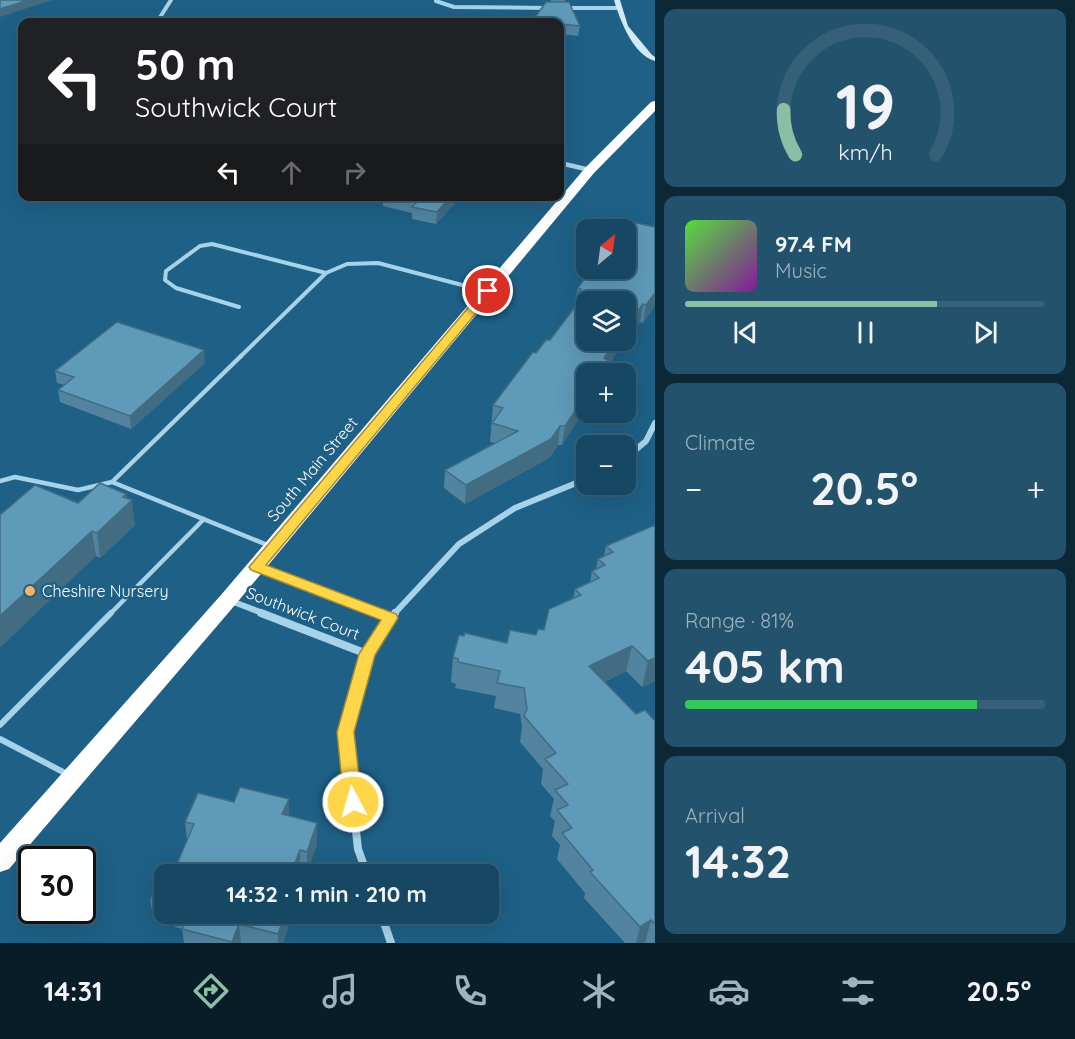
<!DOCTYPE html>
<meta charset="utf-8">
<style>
:root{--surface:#164864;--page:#23526d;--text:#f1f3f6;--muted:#9eb2bf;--line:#356078;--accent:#8abfa5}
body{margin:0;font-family:Quicksand,sans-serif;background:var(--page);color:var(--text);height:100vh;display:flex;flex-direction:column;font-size:22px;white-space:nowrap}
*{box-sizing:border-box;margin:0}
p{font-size:20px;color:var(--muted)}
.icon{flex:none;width:33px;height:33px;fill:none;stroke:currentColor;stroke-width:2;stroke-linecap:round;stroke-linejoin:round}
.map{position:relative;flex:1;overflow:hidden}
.sheet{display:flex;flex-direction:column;gap:9px;padding:9px;background:#0c2837;width:420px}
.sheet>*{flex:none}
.guide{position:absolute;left:18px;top:18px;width:546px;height:183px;border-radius:12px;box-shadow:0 6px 24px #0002,0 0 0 2px var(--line);background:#202124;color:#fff;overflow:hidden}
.needle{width:39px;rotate:29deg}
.tools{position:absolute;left:576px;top:219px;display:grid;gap:12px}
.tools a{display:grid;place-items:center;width:60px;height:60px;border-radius:12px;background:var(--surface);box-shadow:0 6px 24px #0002,0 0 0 2px var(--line);font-size:30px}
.speed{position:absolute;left:18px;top:846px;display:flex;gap:12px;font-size:30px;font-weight:700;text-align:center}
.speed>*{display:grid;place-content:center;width:78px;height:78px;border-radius:50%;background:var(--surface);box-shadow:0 6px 24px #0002,0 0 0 2px var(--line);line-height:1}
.speed .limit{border:3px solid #111;border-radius:9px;background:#fff;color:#111}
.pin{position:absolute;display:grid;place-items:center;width:51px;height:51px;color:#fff;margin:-26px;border:3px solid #fff;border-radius:50%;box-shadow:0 2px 6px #0007}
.me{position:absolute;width:66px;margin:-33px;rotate:354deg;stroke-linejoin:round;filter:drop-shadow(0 0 4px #0008)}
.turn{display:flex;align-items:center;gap:21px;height:126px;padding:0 18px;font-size:27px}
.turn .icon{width:78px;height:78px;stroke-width:2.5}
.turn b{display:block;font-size:42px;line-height:51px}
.lanes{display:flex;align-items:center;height:57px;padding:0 18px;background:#0003;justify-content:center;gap:30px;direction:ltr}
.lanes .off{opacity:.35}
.big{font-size:45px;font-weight:800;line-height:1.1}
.sheet .widget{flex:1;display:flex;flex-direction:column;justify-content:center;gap:9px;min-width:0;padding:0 21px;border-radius:12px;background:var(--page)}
.sheet .dial{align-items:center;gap:0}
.dial svg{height:156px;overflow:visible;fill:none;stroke:var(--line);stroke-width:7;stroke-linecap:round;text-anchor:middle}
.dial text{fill:var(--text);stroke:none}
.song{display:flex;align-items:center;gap:18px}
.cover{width:72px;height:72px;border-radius:9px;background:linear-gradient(135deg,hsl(110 70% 55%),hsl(290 70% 35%))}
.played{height:6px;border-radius:3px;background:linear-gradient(90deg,var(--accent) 70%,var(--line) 70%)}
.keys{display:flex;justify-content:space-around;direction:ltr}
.heat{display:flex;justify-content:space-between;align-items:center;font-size:33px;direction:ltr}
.charge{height:9px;border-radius:4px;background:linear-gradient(90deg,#34c759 81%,var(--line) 0)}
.trip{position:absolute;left:154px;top:864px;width:345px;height:60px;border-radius:12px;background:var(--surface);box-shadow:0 6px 24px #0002,0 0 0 2px var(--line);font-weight:800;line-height:60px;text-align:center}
.dock{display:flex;height:96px;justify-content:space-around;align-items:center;background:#091d28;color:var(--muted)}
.dock .icon{width:42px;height:42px}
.dock .selected{color:var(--accent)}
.dock b{font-size:27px;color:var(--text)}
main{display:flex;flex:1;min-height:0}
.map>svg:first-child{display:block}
</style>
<main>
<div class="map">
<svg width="655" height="943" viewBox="0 0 655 943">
<rect width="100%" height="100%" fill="#1e6086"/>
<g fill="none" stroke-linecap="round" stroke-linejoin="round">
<path stroke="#a6d3ea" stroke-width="4" d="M239,307L176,288L165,280L166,271L200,246L212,244L326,273
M240,357L326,273L347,264L378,263L485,291"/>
<path stroke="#a6d3ea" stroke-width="4.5" d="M241,356L112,482L270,546
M0,481L15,477L78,490L112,482
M110,614L204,519"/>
<path stroke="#a6d3ea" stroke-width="6" d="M0,725L111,613
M0,739L67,774"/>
<path stroke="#a6d3ea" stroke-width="4" d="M436,1L454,7L548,8
M565,8H618
M157,22L171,0"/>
<path stroke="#a6d3ea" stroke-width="4.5" d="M560,163L590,170"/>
<path stroke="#a6d3ea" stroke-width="6" d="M626,458L646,441L655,423
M259,568L380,614
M231,601L265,614
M394,614L459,544L515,508L586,479"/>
<path stroke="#a6d3ea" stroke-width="8" d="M261,613L367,654
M376,613L390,618
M367,874L358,849L345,732L367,654L395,613
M381,914L391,943"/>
<path fill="#d2eaf8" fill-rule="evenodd" d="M614,0H620L628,26L652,55L655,57V61C633,55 620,20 614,0Z"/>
<path fill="#fff" fill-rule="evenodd" d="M655,101V111L594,173L235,605L9,869L0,872V843L221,595L586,167L651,102Z"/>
</g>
<path fill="#52849f" d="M551,0H565V2L580,26L578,36L560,34V22H533V20L551,2Z
M383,196H461L436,224L412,219V213L383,206Z
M655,227V305L643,323L640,322L632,331L626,340V302L606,374H586L562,445H558L549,458L465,504L444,488L445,470L495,443L490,442L493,405L536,353L550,340L573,310L578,288Z
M205,363L131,429L60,402L58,390L64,385L57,383L55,371Z
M126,494L135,525L100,558L96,556L78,503Z
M655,525V681L642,687L626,671L604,682L636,714L655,721V943H625L584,898L585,893L557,859L560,845L552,836L555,821L550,816L554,799L541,784L543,769L520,742L522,727L520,714L494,708L496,696L455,688L456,684L451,682L453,657L536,635L544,630L573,599L575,589L590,582L592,571L596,569L598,559L604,556L606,546Z
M240,787L289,799V816L317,823V844L307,872L300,870L299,874H165V914H290V922L283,943H184L182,929L154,920L150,900L164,869L174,871L187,840L185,822L198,793L234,802Z"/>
<path fill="#426c82" d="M28,0H52L0,17V9Z
M451,196H461L436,224L437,212Z
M655,293V305L643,323L646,305Z
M643,304L640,322L632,331L626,340V327L635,314Z
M616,340H625L607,368L606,374H601L604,358Z
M204,350L205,363L131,429L130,416Z
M586,395V408L562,445L565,426Z
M560,426L558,445L549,458L465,504L466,485Z
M126,494L127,504L132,500L135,525L100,558L97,533L123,497Z
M92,531L96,556L0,648V616Z
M632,646L626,671L584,692L589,666Z
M655,658V681L642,687L648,661Z
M289,799V820L282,814Z
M317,823V844L307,872V852Z
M300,850V870L299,874H291Z
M285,914H290V922L283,943H278V934Z
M651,920L645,943H636L640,927Z
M239,924L241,943H232V942Z"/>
<path fill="#5f9ab9" stroke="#426c82" stroke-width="1.5" d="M0,0H28L0,9Z
M546,2H569L580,26L560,24V22L533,20Z
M393,196H451L437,212L412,207L417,202Z
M627,221L655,227V293L646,305L643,304L635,314L626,327V302H586V340H616L604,358L608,360L603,371L601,374H586V395L565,426H560L551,439L466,485L445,470L518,431L492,423L503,408L493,405L533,352L536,353L546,340H550L578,303L575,302L581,294L578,293L581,289L578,288L592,268H626V230H621Z
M117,322L204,350L130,416L58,390L74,377L55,371Z
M100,483L126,494L123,497L132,500L97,533L92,531L0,616V515L35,485L78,503Z
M655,525V658L648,661L632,646L589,666L636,714L645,710L655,721V924L651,920L640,927L590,872L593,870L562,833L572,828L557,810L568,805L555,790L568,784L545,759L556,753L524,716L527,709L524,688L497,683L500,671L458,662V659L453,657L459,635L464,636L465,633L507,643L510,630L536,635L538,629L544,630L549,609L581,595L575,589L599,578L592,571L605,565L598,559L613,552L606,546Z
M240,787L289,799L282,814L317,823L307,852L300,850L291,874H165V904L150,900L164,869L174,871L194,824L185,822L198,793L234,802Z
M188,914H285L278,934L239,924L232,942L182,929Z"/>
<path fill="#ffd54a" stroke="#a68a30" stroke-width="1.5" d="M488,288L493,291L492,294L266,565L396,614L398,618L375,655L354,732L362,802L359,808L353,810L346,808L344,802L337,732L359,654L381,620L251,570L249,567L484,289Z"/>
<circle fill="#f9b165" stroke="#1e6086" stroke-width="2" cx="30" cy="591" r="6"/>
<g text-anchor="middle" stroke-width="5" stroke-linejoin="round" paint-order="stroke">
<g font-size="16" fill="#fff" stroke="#1e6086">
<text transform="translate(312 469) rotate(-50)" y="6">South Main Street</text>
<text transform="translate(303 613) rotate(21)" y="6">Southwick Court</text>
</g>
<g font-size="16" fill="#fff" stroke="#1e6086" text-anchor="start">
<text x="42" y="597">Cheshire Nursery</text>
</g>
</g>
</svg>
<div class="tools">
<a><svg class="needle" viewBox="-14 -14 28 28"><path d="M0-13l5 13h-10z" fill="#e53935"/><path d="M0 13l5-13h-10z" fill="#9eb2bf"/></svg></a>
<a><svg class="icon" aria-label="layers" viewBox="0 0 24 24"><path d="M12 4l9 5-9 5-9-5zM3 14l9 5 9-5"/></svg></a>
<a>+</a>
<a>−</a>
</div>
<div class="speed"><div class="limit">30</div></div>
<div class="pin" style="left:488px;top:291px;background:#d93025"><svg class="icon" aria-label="arrive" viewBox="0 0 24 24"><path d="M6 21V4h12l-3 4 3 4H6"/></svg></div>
<svg class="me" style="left:353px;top:802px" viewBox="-20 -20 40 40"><circle r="17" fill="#ffd54a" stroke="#fff" stroke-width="3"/><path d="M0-11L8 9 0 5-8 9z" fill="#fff"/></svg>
<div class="trip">14:32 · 1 min · 210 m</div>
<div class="guide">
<div class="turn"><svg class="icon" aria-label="left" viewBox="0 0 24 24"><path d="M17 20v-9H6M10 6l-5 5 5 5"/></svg><div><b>50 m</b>Southwick Court</div></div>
<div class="lanes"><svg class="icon" aria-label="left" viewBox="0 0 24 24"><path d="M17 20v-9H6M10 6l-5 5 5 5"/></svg><svg class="icon off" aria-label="ahead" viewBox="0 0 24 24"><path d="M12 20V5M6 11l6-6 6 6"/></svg><svg class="icon off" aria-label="right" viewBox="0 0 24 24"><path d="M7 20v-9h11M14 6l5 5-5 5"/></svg></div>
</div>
</div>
<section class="sheet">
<div class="widget dial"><svg viewBox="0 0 100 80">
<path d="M14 69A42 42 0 1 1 86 69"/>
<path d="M14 69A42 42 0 0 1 8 46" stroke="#8abfa5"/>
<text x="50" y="56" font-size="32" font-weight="700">19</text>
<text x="50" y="72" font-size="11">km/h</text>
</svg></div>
<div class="widget">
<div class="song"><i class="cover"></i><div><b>97.4 FM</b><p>Music</p></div></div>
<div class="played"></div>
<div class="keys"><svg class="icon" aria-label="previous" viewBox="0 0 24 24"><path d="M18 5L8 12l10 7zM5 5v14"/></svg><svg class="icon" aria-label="pause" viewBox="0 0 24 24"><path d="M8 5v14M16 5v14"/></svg><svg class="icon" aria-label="next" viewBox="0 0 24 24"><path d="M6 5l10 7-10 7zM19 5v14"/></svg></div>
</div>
<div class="widget"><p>Climate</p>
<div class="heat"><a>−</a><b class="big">20.5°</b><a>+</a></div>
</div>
<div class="widget"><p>Range · 81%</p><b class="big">405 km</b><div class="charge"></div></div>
<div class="widget"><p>Arrival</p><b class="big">14:32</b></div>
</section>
</main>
<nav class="dock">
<b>14:31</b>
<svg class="icon selected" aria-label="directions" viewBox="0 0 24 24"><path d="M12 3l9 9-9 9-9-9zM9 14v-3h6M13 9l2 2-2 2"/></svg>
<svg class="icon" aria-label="music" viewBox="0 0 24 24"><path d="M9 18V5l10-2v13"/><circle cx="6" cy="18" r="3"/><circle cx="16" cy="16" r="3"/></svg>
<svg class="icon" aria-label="phone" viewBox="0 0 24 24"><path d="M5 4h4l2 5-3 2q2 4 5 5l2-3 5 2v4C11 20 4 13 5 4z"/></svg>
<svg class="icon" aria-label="climate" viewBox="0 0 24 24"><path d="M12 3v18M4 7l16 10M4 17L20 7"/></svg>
<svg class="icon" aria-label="car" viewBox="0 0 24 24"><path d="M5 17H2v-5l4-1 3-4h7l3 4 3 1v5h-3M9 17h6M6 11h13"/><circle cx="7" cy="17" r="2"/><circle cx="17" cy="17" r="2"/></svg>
<svg class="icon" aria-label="filters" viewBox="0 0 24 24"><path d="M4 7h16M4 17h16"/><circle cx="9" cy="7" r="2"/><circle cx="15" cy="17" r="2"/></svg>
<b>20.5°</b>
</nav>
